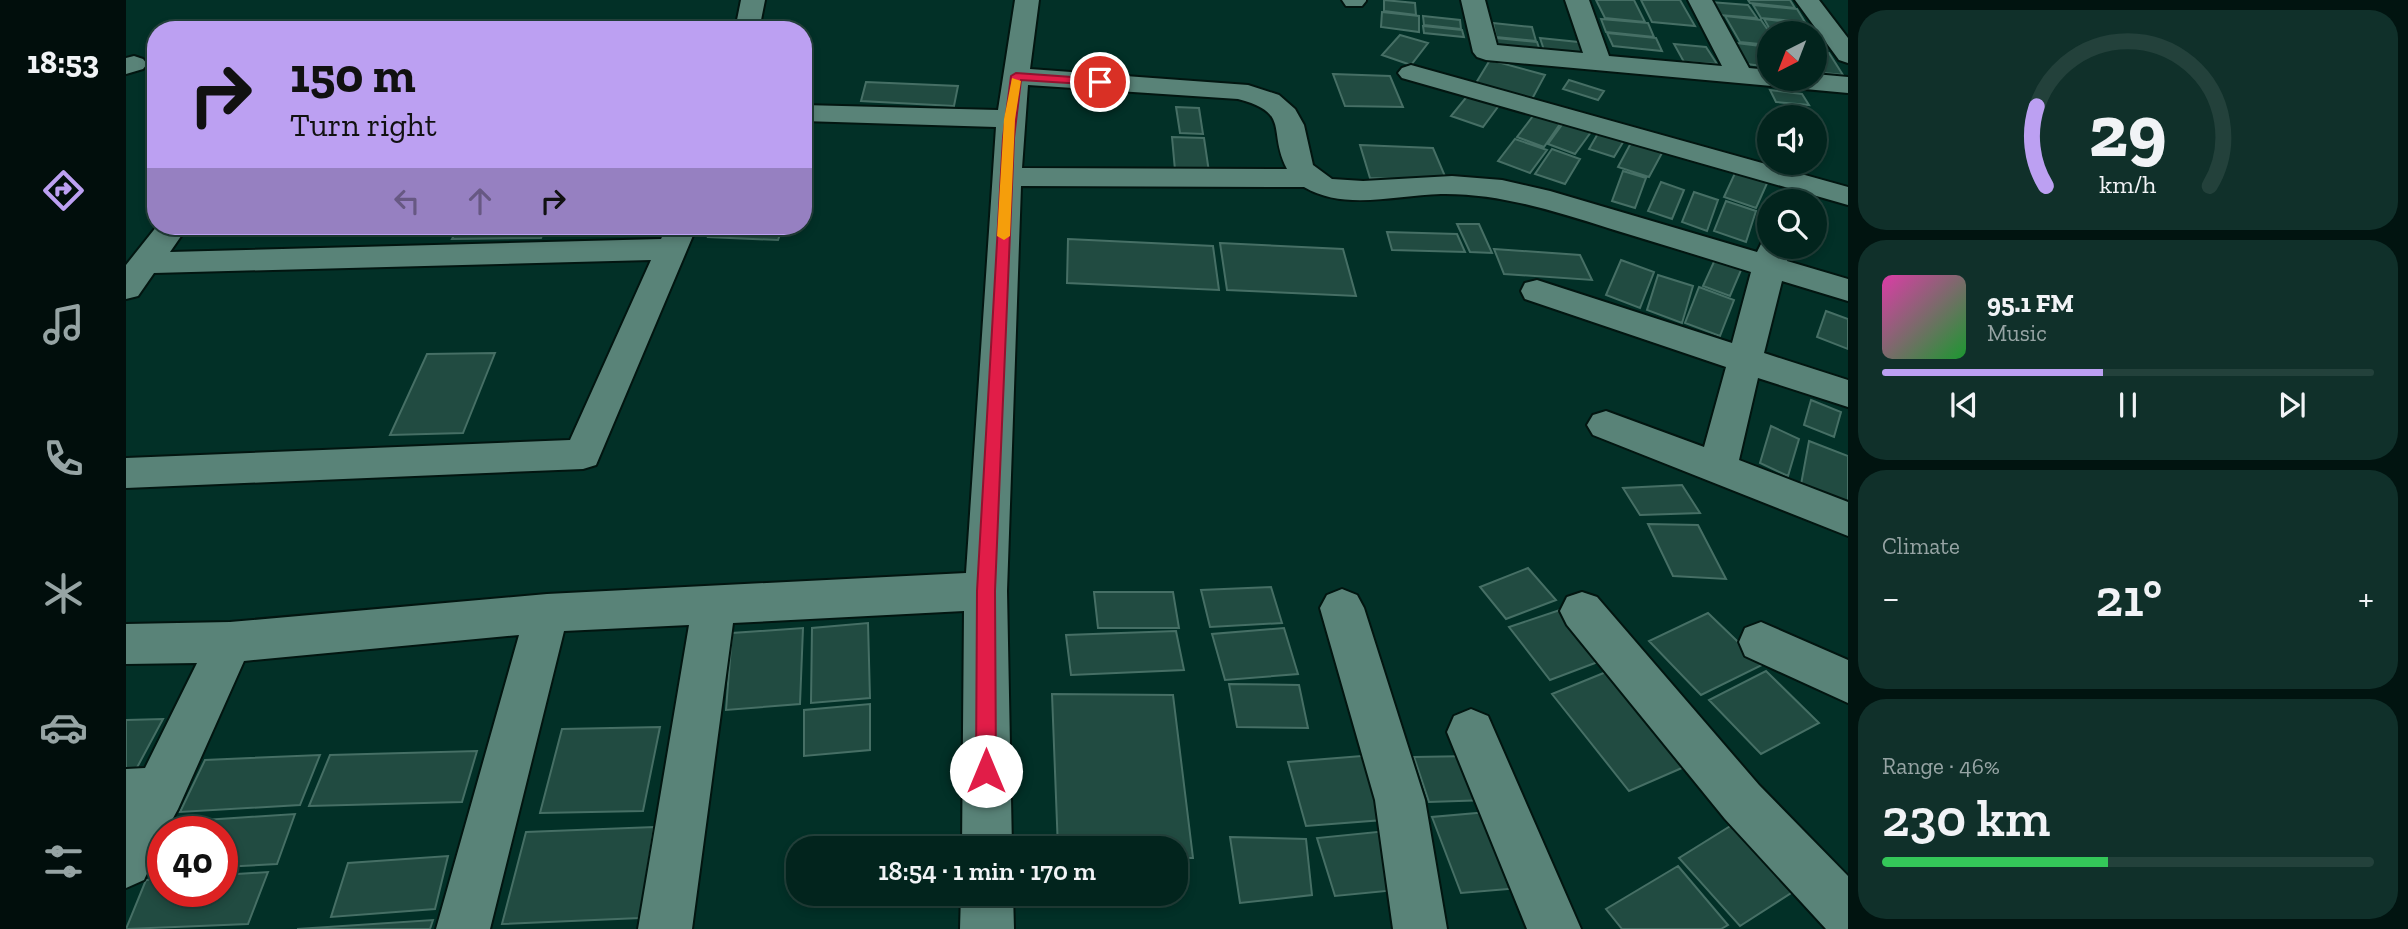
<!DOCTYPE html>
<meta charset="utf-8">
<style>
:root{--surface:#02241d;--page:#10302a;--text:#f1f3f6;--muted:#96a4a4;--line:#23413b;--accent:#bca0f2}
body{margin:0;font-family:"Zilla Slab",serif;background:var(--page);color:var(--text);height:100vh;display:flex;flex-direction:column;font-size:26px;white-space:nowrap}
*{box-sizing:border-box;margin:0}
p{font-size:23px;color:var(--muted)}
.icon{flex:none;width:38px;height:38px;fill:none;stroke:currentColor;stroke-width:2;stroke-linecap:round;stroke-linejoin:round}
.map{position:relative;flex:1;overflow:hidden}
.side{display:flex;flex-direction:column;gap:10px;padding:10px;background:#011410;width:560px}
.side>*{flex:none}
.top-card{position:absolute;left:21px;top:21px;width:665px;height:214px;border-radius:28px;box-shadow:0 4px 10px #0003,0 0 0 2px var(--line);background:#bca0f2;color:#111;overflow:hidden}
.needle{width:46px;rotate:222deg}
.fabs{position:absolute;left:1631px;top:21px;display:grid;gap:14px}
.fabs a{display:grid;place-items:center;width:70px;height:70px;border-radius:50%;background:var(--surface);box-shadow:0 4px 10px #0003,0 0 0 2px var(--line);font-size:35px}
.speed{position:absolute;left:21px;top:816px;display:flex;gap:14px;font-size:35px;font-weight:700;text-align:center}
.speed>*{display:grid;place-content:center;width:91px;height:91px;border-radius:50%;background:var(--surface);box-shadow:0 4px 10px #0003,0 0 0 2px var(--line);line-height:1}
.speed .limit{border:10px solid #d22;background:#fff;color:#111}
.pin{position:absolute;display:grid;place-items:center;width:60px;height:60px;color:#fff;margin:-30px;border:4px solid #fff;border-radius:50%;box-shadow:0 2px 7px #0007}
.me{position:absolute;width:77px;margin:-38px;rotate:0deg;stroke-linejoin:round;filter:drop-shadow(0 0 5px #0008)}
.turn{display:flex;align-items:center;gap:24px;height:147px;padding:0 28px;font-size:32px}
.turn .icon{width:91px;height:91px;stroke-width:2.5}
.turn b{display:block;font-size:49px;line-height:60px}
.lanes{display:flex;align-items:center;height:66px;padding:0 28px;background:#0003;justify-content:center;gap:35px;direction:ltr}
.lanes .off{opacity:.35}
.big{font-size:52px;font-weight:600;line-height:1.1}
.side .tile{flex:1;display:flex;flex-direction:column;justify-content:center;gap:10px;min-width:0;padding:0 24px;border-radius:28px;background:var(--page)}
.side .dial{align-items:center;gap:0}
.dial svg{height:182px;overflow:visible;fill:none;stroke:var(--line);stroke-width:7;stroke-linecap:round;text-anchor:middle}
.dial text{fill:var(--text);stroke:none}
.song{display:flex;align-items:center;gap:21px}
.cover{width:84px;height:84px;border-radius:10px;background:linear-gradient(135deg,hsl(320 70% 55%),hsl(130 70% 35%))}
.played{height:7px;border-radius:4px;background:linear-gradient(90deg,var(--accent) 45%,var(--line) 45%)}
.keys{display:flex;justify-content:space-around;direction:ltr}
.heat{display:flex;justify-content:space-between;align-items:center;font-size:38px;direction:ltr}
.charge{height:10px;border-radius:5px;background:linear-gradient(90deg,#34c759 46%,var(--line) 0)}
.trip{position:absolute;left:660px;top:836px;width:402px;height:70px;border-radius:28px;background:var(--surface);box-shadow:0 4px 10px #0003,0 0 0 2px var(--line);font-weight:600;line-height:70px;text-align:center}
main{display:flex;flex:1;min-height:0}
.dock{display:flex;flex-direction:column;width:126px;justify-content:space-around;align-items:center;background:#010e0c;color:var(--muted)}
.dock .icon{width:49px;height:49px}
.dock .selected{color:var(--accent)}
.dock b{font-size:32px;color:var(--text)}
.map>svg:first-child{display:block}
</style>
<main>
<nav class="dock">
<b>18:53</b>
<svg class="icon selected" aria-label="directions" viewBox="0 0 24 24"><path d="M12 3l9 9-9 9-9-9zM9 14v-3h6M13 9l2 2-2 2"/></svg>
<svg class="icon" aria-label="music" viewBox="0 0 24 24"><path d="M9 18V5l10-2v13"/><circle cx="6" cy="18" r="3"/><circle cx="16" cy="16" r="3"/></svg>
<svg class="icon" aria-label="phone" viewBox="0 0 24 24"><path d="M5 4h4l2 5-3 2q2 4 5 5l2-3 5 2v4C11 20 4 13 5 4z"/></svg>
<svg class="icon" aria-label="climate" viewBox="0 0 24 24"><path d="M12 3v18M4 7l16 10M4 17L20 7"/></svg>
<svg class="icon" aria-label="car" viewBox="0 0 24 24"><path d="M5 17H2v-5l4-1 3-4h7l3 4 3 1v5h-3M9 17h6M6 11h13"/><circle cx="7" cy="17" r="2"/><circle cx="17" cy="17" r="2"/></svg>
<svg class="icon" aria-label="filters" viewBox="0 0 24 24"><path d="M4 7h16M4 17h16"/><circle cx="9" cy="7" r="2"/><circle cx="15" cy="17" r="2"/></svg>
</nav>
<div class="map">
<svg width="1722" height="929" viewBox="0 0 1722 929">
<rect width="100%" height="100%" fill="#023027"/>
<path fill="#214b41" stroke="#466f65" stroke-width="2" d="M1258,0L1289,3L1290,15L1258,11Z
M1470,0H1508L1519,22L1479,18Z
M1515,0H1554L1569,26L1526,22Z
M1622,0H1664L1669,8L1624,3Z
M1584,2L1622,5L1631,18L1593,15Z
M1627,5L1671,9L1679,22L1635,18Z
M1256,12L1293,16V32L1255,27Z
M1297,16L1334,20L1335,29L1298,25Z
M1599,16L1635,20L1644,33L1643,45L1614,42Z
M1475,19L1522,23L1528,37L1480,32Z
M1638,19L1680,24L1686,33H1646Z
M1367,23L1406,27L1410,41L1370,37Z
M1297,26L1336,30L1338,37L1298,33Z
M1481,33L1530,38L1536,51L1487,46Z
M1274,35L1302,43L1285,65L1256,55Z
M1370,38L1411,42L1415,54L1373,50Z
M1414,38L1462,43L1468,58L1419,53Z
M1610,43L1643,47V67L1621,64Z
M1548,44L1580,47L1591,64L1558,62Z
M1689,52L1703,53L1717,75L1689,72Z
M1364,60L1419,75L1406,99L1350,83Z
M1207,74L1264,76L1277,107L1219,106Z
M1443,80L1478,91L1472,100L1437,89Z
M740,82L832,86L828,106L735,101Z
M1644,90L1676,94L1683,105L1650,102Z
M1343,94L1374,104L1357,127L1325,116Z
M1050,107L1073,108L1077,134L1054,133Z
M1410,112L1436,121L1418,147L1391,137Z
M1438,122L1465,132L1449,154L1422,144Z
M1474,130L1499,139L1488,157L1463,149Z
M1046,137L1078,138L1083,172L1049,170Z
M1389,139L1421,150L1404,173L1372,161Z
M1506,141L1537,151L1523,177L1492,167Z
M1234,145L1307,148L1321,181L1244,178Z
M1426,149L1454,159L1439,184L1409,174Z
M1497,171L1520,178L1509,208L1486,201Z
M1610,171L1642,181L1630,208L1598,197Z
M1535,182L1558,190L1546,219L1522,211Z
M1568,192L1592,200L1581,231L1556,222Z
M1600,201L1630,211L1620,242L1588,231Z
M1331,224H1353L1366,253L1344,252Z
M333,226H420L415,238L326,239Z
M586,226H657L652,240L582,237Z
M1261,232L1331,234L1339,252L1266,250Z
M942,239L1087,246L1093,290L941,283Z
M1094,243L1217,249L1230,296L1101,290Z
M1368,249L1454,255L1466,280L1378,274Z
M1592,253L1618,263L1604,296L1577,286Z
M1495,260L1528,272L1514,308L1480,295Z
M1532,275L1567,286L1556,323L1521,310Z
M1573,287L1608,300L1594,336L1559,323Z
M1700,311L1722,319V349L1691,337Z
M369,353L337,433L264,435L301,354Z
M1685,400L1715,412L1708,437L1678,425Z
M1645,426L1673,439L1662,476L1634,463Z
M1683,441L1722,456V510L1674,490Z
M1556,485L1574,513L1514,515L1497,488Z
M1522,524L1572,525L1600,579L1547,576Z
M1402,568L1430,600L1380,619L1354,587Z
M1145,587L1156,623L1084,627L1075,590Z
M968,592H1047L1053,628H972Z
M1443,607L1485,657L1424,680L1383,627Z
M1582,613L1636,665L1575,695L1523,641Z
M742,623L744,698L685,703L686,628Z
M677,628L674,704L600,710L606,633Z
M1158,628L1172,674L1099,680L1086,634Z
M1050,631L1058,670L945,675L940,635Z
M1485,670L1565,764L1503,791L1426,694Z
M1640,671L1693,723L1635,754L1583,700Z
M1103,684L1173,685L1182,728L1111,727Z
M926,694L1047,695L1067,858H1050V849H932Z
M744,704V750L678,756V710Z
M37,719L7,775H0V720Z
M534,727L517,811L414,813L436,729Z
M351,751L336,802L183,806L204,755Z
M194,755L174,805L54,812L79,760Z
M1248,755L1270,819L1180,826L1162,762Z
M1346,756L1362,800L1303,802L1288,757Z
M1373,811L1406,887L1335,893L1306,817Z
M169,814L151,864L96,867V831H45L49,822Z
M1614,820L1676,886L1614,926L1553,858Z
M528,827L514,918L376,924L400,832Z
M1261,831L1281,889L1209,896L1191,838Z
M1104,837L1180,839L1186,895L1114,903Z
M322,856L309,909L205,917L222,863Z
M1552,866L1602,925L1595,929H1496L1480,909Z
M142,872L122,924L0,929L20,880L37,879V891H96V875Z
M307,920L304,929H171Z"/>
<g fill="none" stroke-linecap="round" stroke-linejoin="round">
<defs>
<path id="minor" d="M615,0H639L633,30H609Z
M889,0H913L904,69L1122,85L1153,95L1169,109L1178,125L1187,165L1206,179L1237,181L1326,176L1376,180L1424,191L1631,252L1637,240L1643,238V247H1664L1661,261L1722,279V301L1656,281L1638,353L1722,380V407L1632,378L1613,460L1722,502V536L1467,435L1461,425L1467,415L1480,411L1578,447L1600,367L1399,299L1395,291L1399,283L1411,280L1606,343L1625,272C1578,257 1530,243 1482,228C1427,211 1373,193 1315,194C1271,195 1218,211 1178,187L895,186L881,591L886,849H836L838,611L607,623L566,929H512L563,625L438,631L364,929H310L393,635L118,661L52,809L40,831H37V839L18,880L0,888V769L19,768L71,663L0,664V624L104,622L421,594L840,573L870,127L677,121V105L872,110ZM902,85L1112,99C1166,113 1141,131 1161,169L896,168Z
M1216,0H1240V1L1236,6H1220Z
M1335,0H1359L1371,45L1457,53L1439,0H1463L1483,56L1596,66L1562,0H1586L1623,68L1643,70V79H1689V74L1722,77V93L1360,60L1351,57L1347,52Z
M1669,0H1693L1722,38V63L1713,60Z
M8,56L17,59L21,64L17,69L0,74V58Z
M1285,65L1722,187V205L1276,78L1272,73L1276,68Z
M31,226H62L44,252L535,239L541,226H571L470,465L457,469L0,488V458L444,440L525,260L28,273L12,296L0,299V265Z
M1216,589L1231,595L1238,608L1299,800L1321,929H1267L1249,800L1194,608L1201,595Z
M1456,592L1471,597L1633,785L1722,876V929H1700L1599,819L1441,625L1434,611L1441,597Z
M1635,622L1722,660V703L1619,656L1613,642L1619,628Z
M1345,709L1362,716L1455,929H1401L1321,732L1328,716Z
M835,894H887L888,929H834Z"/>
</defs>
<use href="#minor" stroke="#021510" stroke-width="4"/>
<use href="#minor" fill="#598378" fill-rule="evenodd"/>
</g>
<path fill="#e11d48" stroke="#92132f" stroke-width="2" d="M890,73L974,79L979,82L974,85L895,80L888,138L869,591L870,771L867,778L860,781L853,778L850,771L851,591L877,138L885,76Z"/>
<path fill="#f59e0b" d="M886,78L895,81L889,119L884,236L878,240L871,236L878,119Z"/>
</svg>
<div class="fabs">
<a><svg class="needle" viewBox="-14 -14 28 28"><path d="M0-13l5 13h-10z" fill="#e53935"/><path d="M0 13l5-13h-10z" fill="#96a4a4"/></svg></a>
<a><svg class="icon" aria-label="sound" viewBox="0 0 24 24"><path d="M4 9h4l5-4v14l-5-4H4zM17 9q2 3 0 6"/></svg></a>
<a><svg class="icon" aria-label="search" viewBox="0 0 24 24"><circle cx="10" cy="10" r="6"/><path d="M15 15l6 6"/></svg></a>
</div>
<div class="speed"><div class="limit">40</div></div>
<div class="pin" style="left:974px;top:82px;background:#d93025"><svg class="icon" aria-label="arrive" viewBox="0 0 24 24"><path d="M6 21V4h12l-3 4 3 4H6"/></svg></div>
<svg class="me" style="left:860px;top:771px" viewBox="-20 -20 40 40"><circle r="19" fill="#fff"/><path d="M0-13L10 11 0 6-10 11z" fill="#e11d48"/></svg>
<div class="trip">18:54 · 1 min · 170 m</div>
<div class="top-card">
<div class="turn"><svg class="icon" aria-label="right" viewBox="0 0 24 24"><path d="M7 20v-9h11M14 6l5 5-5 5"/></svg><div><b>150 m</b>Turn right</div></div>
<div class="lanes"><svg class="icon off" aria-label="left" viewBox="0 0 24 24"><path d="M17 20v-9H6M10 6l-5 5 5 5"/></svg><svg class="icon off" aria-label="ahead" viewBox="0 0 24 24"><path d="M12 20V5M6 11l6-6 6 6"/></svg><svg class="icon" aria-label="right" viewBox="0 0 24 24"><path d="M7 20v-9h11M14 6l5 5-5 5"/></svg></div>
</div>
</div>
<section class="side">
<div class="tile dial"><svg viewBox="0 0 100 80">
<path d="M14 69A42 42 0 1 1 86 69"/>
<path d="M14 69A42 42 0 0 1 10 34" stroke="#bca0f2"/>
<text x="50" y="56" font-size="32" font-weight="700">29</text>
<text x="50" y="72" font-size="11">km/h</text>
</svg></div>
<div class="tile">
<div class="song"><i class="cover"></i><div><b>95.1 FM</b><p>Music</p></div></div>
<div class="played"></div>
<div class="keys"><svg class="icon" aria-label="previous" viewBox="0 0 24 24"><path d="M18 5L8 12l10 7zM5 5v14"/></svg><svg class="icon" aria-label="pause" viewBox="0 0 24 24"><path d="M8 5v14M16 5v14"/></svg><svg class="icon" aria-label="next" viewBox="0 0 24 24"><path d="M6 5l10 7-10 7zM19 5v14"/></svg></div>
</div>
<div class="tile"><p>Climate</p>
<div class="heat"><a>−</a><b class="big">21°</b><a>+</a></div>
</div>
<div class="tile"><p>Range · 46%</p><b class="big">230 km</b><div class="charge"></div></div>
</section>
</main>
